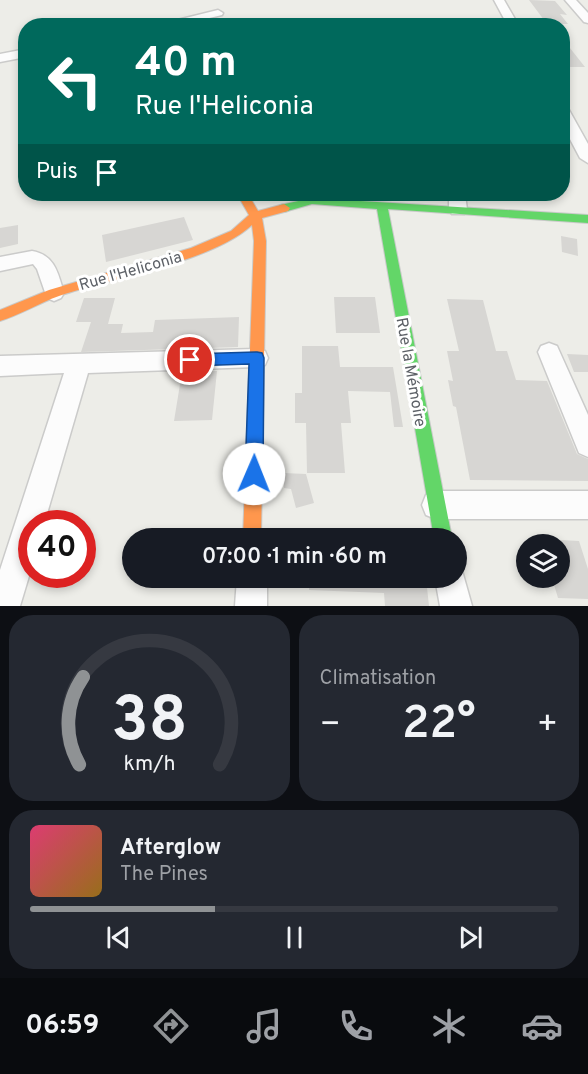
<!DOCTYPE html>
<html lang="fr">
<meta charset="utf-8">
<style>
:root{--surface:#171b24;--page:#242831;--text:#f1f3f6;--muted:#9ea1a6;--line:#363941;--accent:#8f9294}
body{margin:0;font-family:Overpass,sans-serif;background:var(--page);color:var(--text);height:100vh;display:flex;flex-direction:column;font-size:22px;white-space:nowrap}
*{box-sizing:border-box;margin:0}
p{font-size:20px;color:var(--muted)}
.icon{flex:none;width:33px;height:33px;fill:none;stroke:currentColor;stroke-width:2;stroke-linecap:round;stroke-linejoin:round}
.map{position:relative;height:606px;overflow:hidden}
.side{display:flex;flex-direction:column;gap:9px;padding:9px;background:#0d0f14;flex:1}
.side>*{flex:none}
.banner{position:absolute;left:18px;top:18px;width:552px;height:183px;border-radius:24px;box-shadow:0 3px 9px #0003;background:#00695c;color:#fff;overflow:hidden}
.tools{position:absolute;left:516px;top:534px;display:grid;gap:12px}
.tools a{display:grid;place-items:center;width:54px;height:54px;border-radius:50%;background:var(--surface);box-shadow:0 3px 9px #0003;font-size:30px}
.speed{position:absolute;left:18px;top:510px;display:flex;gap:12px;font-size:30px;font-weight:700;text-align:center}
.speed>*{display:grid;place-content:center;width:78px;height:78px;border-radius:50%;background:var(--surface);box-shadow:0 3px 9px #0003;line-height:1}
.speed .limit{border:9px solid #d22;background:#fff;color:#111}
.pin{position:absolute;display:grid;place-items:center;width:51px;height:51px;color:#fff;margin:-26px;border:3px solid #fff;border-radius:50%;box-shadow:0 2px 6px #0007}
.me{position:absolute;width:66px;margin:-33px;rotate:1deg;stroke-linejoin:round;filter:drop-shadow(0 0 4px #0008)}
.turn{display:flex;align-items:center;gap:21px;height:126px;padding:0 18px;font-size:27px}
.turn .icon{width:78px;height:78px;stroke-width:2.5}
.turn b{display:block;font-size:42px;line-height:51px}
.then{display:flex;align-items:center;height:57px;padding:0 18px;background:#0003;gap:12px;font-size:22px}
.big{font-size:45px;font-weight:600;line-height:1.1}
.side .card{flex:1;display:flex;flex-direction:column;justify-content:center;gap:9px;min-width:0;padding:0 21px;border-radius:24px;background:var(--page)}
.side .dial{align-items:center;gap:0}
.dial svg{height:156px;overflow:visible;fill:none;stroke:var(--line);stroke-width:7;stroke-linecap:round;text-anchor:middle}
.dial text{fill:var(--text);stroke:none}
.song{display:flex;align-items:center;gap:18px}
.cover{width:72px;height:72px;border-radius:9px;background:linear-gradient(135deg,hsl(340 70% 55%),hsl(40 70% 35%))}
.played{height:6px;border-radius:3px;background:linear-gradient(90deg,var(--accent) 35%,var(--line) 35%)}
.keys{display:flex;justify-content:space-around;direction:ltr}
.heat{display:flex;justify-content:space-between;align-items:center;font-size:33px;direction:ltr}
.side .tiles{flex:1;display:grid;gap:9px;grid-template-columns:1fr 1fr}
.card:last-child{grid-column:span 2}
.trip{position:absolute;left:122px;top:528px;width:345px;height:60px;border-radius:30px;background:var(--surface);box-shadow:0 3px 9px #0003;font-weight:600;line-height:60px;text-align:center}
.dock{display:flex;height:96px;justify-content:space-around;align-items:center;background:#090b0e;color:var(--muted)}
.dock .icon{width:42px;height:42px}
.dock .active{color:var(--accent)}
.dock b{font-size:27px;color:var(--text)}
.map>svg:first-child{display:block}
</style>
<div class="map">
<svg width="588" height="606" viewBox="0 0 588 606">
<rect width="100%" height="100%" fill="#edede8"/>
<path fill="#d7d6d3" d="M529,0L555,1L567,15L560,14L568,24H547Z
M562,38L585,67H562Z
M184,217L193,240L106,262L102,235Z
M18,225V244L0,248V228Z
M561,236L577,239L578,256L562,252Z
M334,297H375L380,333H336Z
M84,298H115L108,324H123L121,333L153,332L155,320L239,317L238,347L81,352L91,322H76Z
M447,299L483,300L496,351H507L516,380L547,381L577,454L588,459V481L470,480L456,407L453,406L448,380L453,381L447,351H459Z
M302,346H338L340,367H393L403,427H394L390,392L348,391L351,423H341L345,473H307L306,423H295V393H302Z
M567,354L588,355V372H574Z
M217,371L212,420L174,421L182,372Z
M284,473L306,474L314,503L296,508L291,489L284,488Z
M560,540L579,541L588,569V599L558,598L552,578H560Z
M309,578H426L429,606H385L384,593L309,590Z"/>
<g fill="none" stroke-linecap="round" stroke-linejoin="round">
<defs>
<path id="street" d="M494,0H504L519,26H508Z
M565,0H576L588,13V23L584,22Z
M218,10L223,13L222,15L176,26H153Z
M26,49V57L0,62V54Z
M562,106L569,110L588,144V163L580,158L562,124Z
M449,194H465L467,210L464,214H452L449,210Z
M32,251C55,255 58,273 64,293L61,298L54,301L47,298L37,269L33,264L0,271V257Z
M549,343L557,346L588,415V457L579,453L538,352L541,346Z
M257,349L265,351L268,358L265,365L257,367L88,373L44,524H32V566L20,606H0V570L64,373L0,376V356Z
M436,491H588V519H436L426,515L422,505L426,495Z
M456,565L461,567L472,606H440L435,578H456Z
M237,578H267V606H235Z"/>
<path id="fast" d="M312,198L588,215V223L388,209L452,538H434L377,209L312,204L284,212L278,208L280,205Z"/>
<path id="slow" d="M237,194H248L258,211L284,204L290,208L288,211L262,218L266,241L261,538H243L254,241L252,225C212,262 114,277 59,296C39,303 20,315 0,321V310L49,290L191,248L231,231L249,215Z"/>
</defs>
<use href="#street" stroke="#cbcbca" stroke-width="3"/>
<use href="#fast" stroke="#c9cac9" stroke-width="2"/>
<use href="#slow" stroke="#c9cac9" stroke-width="2"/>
<use href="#street" fill="#fcfcfc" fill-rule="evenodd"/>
<use href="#fast" fill="#63d668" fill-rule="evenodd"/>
<use href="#slow" fill="#ff974d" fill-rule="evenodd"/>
</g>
<path fill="#1a73e8" stroke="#114b97" stroke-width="1.5" d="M257,352L262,353L264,358L263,474L260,480L254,483L248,480L245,474L249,364L190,366L185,364L183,360L185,355L190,354Z"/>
<g text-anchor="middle" stroke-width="6" stroke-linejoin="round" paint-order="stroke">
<g font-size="16" fill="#5d6167" stroke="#fff">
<text transform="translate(130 270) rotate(-16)" y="6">Rue l'Heliconia</text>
<text transform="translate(412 372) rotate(80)" y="6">Rue la Mémoire</text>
</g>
</g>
</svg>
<div class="tools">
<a><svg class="icon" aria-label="layers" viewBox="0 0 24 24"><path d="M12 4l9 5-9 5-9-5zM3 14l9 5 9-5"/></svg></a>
</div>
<div class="speed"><div class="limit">40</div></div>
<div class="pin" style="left:190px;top:360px;background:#d93025"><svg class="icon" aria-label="arrive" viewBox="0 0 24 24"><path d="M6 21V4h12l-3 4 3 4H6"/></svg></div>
<svg class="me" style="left:254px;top:474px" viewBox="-20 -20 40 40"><circle r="19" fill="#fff"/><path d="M0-13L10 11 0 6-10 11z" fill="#1a73e8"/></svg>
<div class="trip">07:00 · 1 min · 60 m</div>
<div class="banner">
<div class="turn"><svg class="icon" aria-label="left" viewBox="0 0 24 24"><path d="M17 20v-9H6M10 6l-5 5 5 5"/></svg><div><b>40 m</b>Rue l'Heliconia</div></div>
<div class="then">Puis<svg class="icon" aria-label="arrive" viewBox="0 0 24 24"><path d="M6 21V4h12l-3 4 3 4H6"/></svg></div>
</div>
</div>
<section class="side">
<div class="tiles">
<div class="card dial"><svg viewBox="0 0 100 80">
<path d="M14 69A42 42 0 1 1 86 69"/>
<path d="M14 69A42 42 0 0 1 16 24" stroke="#8f9294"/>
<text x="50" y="56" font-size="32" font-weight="700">38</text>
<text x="50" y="72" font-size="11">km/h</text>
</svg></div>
<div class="card"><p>Climatisation</p>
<div class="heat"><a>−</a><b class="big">22°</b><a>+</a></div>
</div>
<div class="card">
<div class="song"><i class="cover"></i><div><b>Afterglow</b><p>The Pines</p></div></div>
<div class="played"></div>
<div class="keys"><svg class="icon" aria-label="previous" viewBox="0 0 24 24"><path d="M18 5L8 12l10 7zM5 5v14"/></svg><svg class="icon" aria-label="pause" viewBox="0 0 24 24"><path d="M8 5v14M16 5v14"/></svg><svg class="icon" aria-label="next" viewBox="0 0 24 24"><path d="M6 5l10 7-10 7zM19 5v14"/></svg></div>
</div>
</div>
</section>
<nav class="dock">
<b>06:59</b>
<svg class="icon active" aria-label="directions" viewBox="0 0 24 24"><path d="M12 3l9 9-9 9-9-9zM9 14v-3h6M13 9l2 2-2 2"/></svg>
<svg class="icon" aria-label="music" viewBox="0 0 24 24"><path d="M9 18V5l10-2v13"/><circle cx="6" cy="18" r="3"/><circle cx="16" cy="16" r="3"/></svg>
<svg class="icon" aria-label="phone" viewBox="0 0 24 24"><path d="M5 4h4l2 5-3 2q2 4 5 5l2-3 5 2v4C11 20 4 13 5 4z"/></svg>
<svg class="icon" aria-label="climate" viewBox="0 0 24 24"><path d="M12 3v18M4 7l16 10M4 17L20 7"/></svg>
<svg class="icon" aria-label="car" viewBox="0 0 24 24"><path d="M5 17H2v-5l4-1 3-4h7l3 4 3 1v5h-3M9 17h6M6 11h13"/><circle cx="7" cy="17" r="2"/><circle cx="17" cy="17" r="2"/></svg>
</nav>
